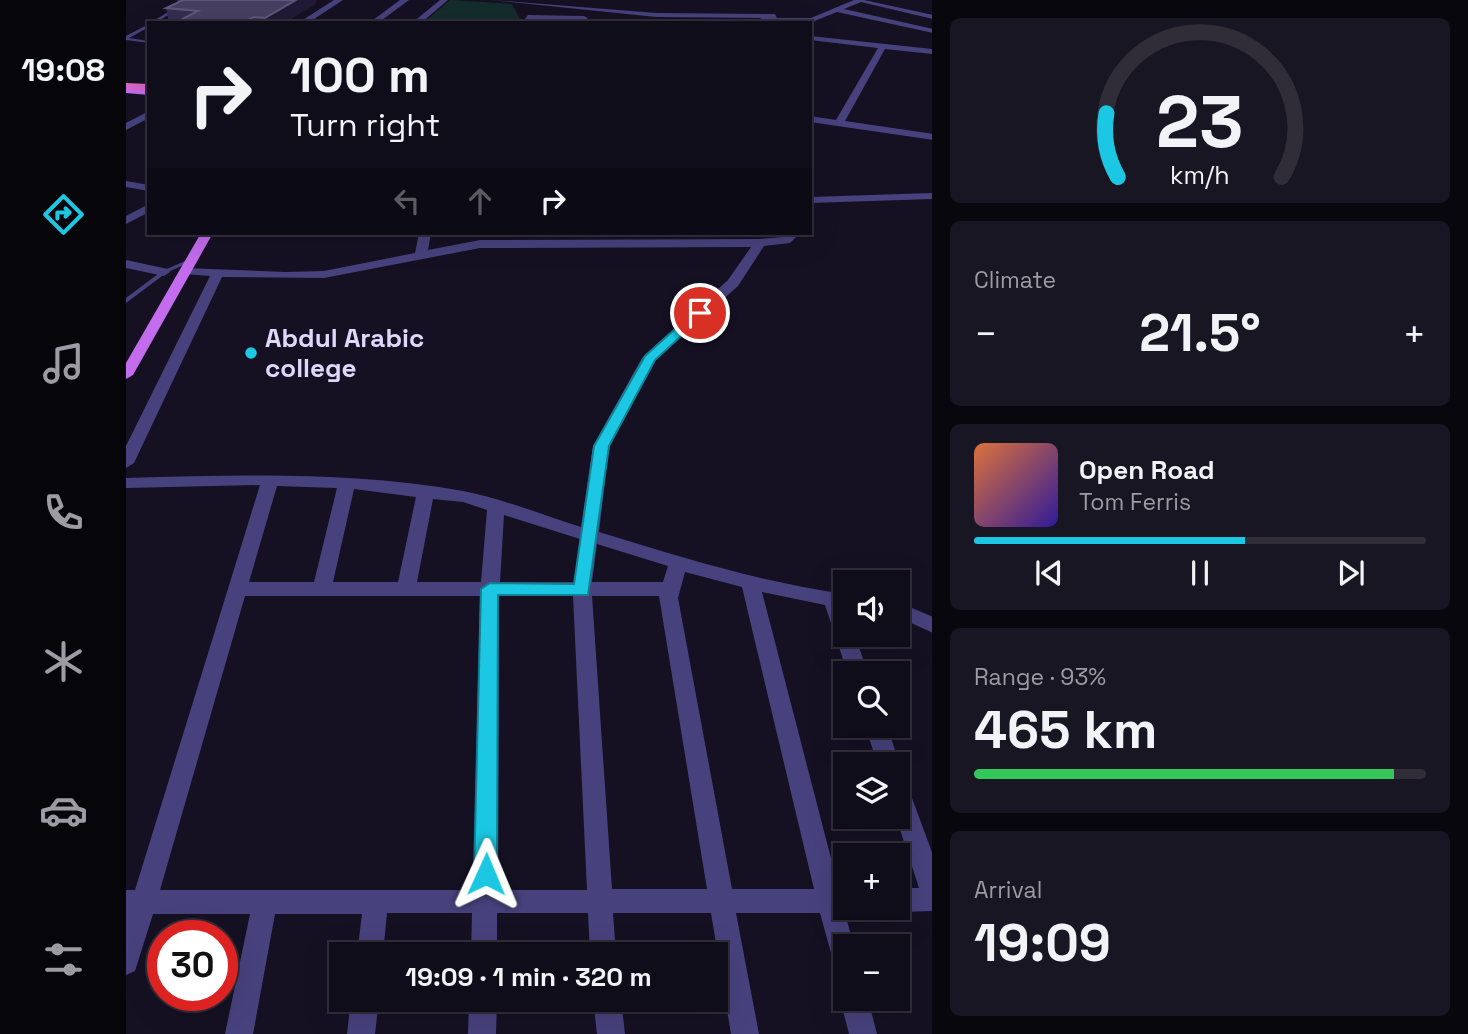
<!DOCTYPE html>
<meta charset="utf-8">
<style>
:root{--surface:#100d1a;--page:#191623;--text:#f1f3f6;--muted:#9c9ca2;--line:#302d39;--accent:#1bc7e3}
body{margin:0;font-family:"Space Grotesk",sans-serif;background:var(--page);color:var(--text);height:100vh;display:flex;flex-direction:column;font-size:26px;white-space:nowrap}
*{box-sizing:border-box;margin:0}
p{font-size:23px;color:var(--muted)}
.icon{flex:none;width:38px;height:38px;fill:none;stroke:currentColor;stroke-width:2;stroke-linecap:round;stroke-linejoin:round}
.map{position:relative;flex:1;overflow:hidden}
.details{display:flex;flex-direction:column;gap:18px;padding:18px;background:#09070e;width:536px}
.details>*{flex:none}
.top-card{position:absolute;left:21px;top:21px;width:665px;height:214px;border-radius:0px;box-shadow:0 7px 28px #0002,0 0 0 2px var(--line);background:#100d1a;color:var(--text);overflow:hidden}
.buttons{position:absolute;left:707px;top:570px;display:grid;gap:14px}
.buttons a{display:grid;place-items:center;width:77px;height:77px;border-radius:0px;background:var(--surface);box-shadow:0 7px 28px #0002,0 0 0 2px var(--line);font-size:35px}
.speed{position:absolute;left:21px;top:920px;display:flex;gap:14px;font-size:35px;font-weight:700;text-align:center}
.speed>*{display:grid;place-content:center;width:91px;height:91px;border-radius:50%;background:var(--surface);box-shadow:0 7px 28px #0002,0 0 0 2px var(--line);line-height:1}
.speed .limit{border:10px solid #d22;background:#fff;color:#111}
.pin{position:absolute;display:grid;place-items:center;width:60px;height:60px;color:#fff;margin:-30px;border:4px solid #fff;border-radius:50%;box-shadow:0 2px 7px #0007}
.me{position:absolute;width:77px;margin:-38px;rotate:1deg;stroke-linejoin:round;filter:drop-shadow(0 0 5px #0008)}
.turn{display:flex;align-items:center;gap:24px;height:147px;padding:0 28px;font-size:32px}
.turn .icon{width:91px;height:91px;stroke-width:2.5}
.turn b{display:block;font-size:49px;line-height:60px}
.lanes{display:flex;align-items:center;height:66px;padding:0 28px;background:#0003;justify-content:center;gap:35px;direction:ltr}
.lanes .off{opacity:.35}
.big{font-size:52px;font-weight:700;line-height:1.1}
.details .card{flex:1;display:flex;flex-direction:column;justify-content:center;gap:10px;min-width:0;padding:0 24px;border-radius:10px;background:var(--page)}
.details .dial{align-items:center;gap:0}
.dial svg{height:182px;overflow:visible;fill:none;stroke:var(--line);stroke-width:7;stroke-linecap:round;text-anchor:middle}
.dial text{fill:var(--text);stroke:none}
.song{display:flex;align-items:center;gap:21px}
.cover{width:84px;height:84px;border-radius:10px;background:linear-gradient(135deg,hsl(20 70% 55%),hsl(250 70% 35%))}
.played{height:7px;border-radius:4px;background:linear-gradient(90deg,var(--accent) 60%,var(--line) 60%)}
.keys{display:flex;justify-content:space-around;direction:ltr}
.heat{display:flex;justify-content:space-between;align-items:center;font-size:38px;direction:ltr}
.charge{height:10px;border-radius:5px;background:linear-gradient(90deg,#34c759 93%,var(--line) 0)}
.trip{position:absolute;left:203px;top:942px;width:399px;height:70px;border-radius:0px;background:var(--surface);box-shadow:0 7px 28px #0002,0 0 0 2px var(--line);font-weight:700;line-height:70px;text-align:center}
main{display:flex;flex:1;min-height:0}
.tab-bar{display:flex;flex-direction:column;width:126px;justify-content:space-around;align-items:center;background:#06050a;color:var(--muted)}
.tab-bar .icon{width:49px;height:49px}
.tab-bar .active{color:var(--accent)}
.tab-bar b{font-size:32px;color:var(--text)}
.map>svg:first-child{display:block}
</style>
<main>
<nav class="tab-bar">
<b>19:08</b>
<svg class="icon active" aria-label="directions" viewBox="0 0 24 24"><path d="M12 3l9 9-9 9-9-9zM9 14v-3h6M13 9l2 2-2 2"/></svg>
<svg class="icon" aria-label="music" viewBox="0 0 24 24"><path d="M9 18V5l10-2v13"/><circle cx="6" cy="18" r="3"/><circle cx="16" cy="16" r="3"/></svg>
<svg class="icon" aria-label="phone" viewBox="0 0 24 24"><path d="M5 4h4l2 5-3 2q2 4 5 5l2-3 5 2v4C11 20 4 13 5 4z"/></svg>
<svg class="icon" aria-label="climate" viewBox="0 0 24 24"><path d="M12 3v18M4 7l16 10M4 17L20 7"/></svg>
<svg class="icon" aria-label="car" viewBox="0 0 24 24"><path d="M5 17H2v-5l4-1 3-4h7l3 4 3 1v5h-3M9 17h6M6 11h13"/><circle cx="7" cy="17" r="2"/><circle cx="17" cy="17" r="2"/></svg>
<svg class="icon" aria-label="filters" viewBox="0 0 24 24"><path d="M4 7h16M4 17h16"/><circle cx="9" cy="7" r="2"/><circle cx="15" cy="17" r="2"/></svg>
</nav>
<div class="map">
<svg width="807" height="1034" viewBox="0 0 807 1034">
<rect width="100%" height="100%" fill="#151123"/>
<path fill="#152c2c" d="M324,0L386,4L396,23H297Z"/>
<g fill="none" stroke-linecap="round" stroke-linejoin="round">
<path fill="#47427d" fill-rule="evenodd" d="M62,0H67L29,23H24Z
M23,24V27L3,38L23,41V43L0,40V36Z
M66,258L71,259L40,273L0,303V298L36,271Z"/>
<path fill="#47427d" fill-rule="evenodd" d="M274,0H283L252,23H243Z
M314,0H322L295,23H286Z
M365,0L530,13L649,14L651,18H685L728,0H738L807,15V19L735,2L718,9L807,29V33L711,12L686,22H637L633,20L635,18L530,17Z
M402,15L458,16L462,18L458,20L399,19Z
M684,36L807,49V54L759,49L719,121L807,134V140L684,122V116L710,120L752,48L684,40Z
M0,181L23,185V191L0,187Z
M807,193V199L684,203V197Z
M23,204V212L0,224V216Z
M293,233H305L302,250L354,240L634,239L657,237L661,233H674L664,243L638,246L612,286L529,360L483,446L473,532C554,557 635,582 719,594V635H729L742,674H722L699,605L636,592L713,889H719V908H728L719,913L728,947H719V975L710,971L694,913H610L633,1034H605L585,913H487L490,954H464L462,913H371V954H345L346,913H261L257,954H231L236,914H149L127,1034H99L124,914H27L9,971L0,975V890H9L134,485L0,488V478C113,475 226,471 337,491C377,499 417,515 455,527L467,446L516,358L602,280L625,247L354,248L198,278L96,277L8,463L0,468V446L84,276L58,274V268L159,272L198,271L289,253ZM151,486L211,488L188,582H123ZM228,489L290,497L272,582H207ZM307,499L337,502L361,510L355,582H291ZM378,515L454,539L448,582H374ZM471,544L542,566L537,582H466ZM559,572L616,587L688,889H606L552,598ZM119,596H354L347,890H34ZM373,596H447L461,890H372ZM466,596H533L581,889H486Z
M0,260L42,269L44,272L38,276L0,268Z
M772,602L807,617V633L772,617Z
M739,726H761L774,765L772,770V765H752Z
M772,780L780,783L783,790L807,855V911L772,912L763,908H772V888H793L770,817Z
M718,989L719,999H742L751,1034H723L714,999Z
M225,999H253L249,1034H221Z
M343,999H371L370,1034H342Z
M467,999H495L499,1034H471Z"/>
<path fill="#47427d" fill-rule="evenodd" d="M208,0H217L182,23H172Z
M23,111V118L0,130V123Z"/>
<path fill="#c36ced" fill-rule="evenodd" d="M0,87L23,89V95L0,93Z
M75,233H87L7,375L0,379V363Z"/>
<path fill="#d866c6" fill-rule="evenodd" d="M0,83L23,84V90L0,89Z"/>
</g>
<path fill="#352d4f" d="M51,0H190L189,4L158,23H43L40,8L52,2Z"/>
<path fill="#201a36" d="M170,0H190L189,4L158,23H140L139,18Z
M128,17L129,23H117Z"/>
<path fill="#473f61" stroke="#5f5779" stroke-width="2" d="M57,0H170L139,18L128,17L117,23H49L72,11L40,8Z"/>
<path fill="#1bc7e3" stroke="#128194" stroke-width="2" d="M569,311L580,313L529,360L483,446L462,595H372L371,874L368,881L360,884L352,881L348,874L355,589L364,583L448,584L468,446L519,356Z"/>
<circle fill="#1bc7e3" stroke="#151123" stroke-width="2.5" cx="125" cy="353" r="7"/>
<g text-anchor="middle" stroke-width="6" stroke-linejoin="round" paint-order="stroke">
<g font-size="26" font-weight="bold" fill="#ded8fa" stroke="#151123" text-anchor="start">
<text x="139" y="347">Abdul Arabic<tspan x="139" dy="30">college</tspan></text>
</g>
</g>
</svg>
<div class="buttons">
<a><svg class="icon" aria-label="sound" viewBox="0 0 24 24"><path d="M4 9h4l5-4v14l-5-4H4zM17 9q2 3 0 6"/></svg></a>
<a><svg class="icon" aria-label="search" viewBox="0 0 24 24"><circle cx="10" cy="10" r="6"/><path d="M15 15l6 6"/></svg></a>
<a><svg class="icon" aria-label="layers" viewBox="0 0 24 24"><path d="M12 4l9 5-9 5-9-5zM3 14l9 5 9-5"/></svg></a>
<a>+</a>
<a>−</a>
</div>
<div class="speed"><div class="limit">30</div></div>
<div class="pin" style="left:574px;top:313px;background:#d93025"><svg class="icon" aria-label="arrive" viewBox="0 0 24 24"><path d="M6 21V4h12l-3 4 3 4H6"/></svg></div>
<svg class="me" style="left:360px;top:874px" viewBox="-20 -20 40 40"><path d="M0-17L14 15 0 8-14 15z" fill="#1bc7e3" stroke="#fff" stroke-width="4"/></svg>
<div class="trip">19:09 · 1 min · 320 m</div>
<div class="top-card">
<div class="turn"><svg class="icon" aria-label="right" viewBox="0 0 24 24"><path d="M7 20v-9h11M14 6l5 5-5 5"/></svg><div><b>100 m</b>Turn right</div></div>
<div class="lanes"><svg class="icon off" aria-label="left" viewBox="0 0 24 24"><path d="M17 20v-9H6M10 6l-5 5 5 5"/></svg><svg class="icon off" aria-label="ahead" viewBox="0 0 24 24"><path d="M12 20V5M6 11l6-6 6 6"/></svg><svg class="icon" aria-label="right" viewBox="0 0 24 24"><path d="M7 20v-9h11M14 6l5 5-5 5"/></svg></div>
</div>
</div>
<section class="details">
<div class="card dial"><svg viewBox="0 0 100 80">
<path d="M14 69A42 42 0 1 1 86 69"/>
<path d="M14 69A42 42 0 0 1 9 41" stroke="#1bc7e3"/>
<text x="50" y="56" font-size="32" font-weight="700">23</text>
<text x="50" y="72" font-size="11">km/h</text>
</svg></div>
<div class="card"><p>Climate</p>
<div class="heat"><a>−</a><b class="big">21.5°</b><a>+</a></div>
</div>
<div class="card">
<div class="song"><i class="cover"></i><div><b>Open Road</b><p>Tom Ferris</p></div></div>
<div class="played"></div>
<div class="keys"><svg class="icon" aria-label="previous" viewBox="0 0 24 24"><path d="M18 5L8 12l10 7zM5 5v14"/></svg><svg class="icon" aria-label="pause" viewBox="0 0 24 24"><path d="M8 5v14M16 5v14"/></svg><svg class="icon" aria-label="next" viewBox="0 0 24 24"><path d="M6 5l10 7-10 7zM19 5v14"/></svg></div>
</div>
<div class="card"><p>Range · 93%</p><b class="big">465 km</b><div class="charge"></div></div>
<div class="card"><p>Arrival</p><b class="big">19:09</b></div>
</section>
</main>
